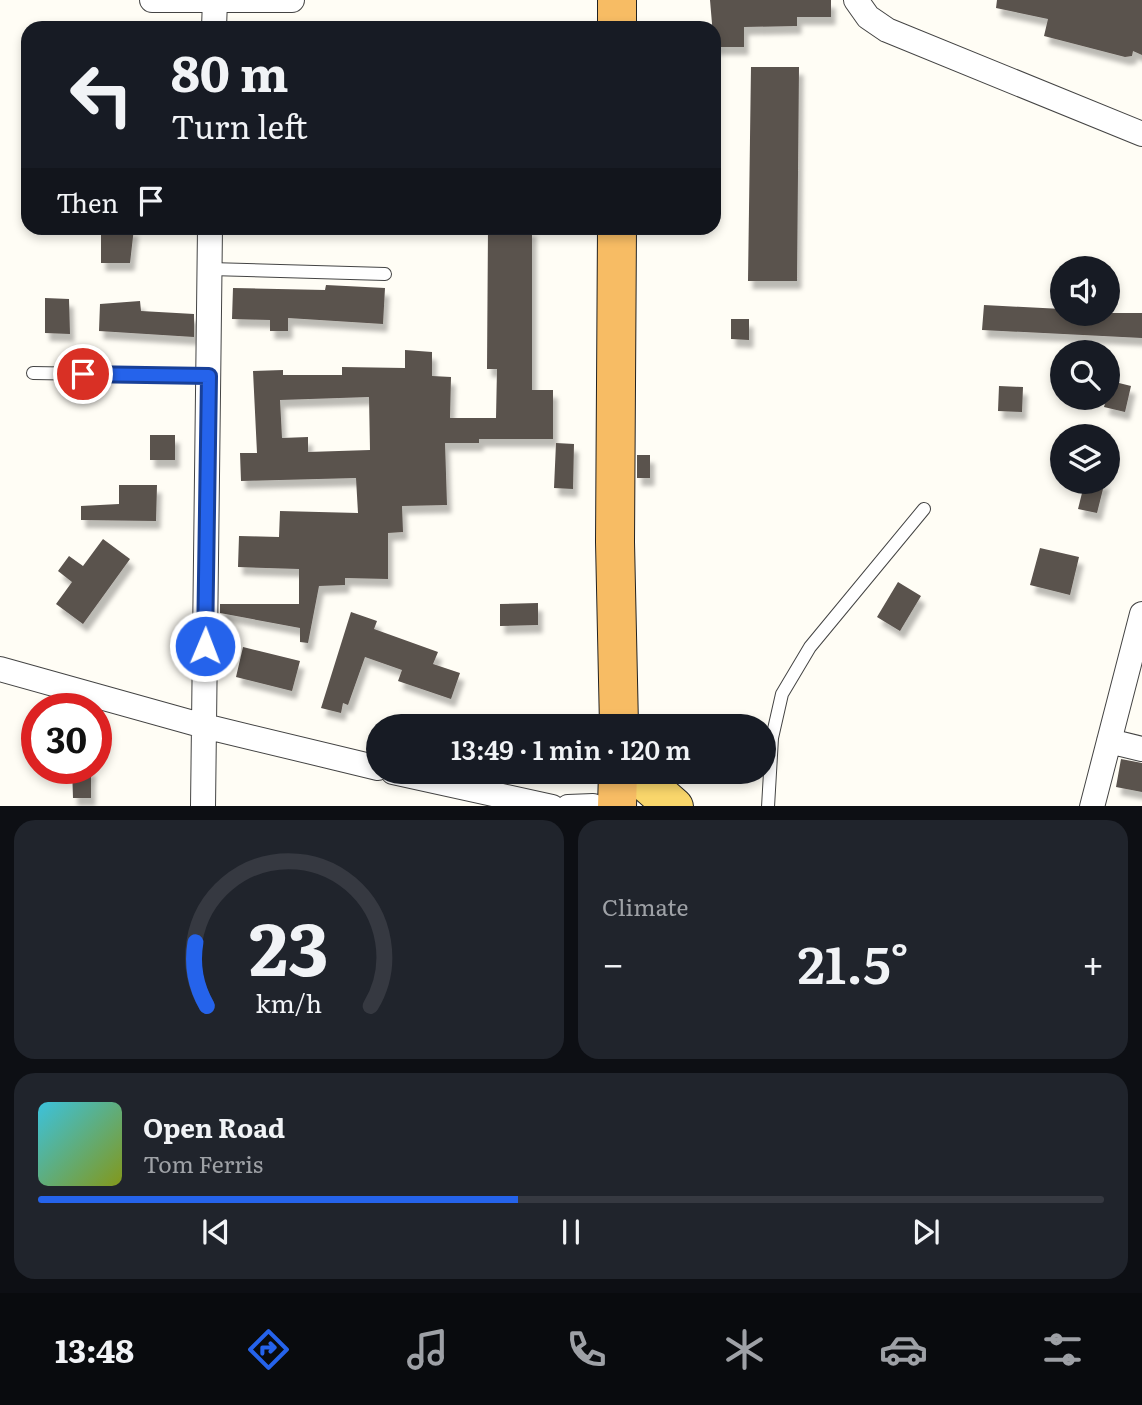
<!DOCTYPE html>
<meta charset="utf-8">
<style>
:root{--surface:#171b24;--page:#20242c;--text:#f1f3f6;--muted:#9ea1a6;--line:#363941;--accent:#2563eb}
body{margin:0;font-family:Literata,serif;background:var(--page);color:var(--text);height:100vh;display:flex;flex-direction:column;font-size:26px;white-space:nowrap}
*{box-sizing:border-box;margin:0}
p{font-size:23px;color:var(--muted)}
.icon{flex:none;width:38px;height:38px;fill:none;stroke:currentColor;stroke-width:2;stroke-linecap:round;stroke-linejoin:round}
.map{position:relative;height:806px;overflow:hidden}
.panel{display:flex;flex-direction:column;gap:14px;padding:14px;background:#0d0f14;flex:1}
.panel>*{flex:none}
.top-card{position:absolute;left:21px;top:21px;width:700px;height:214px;border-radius:21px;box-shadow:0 4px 10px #0003;background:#171b24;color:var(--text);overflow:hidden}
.fabs{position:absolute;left:1050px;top:256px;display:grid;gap:14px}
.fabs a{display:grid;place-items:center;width:70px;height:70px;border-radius:50%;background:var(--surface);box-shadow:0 4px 10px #0003;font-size:35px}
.speed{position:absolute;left:21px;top:693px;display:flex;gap:14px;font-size:35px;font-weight:700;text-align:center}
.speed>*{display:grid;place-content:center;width:91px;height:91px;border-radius:50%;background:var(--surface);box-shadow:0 4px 10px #0003;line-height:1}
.speed .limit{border:10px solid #d22;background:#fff;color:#111}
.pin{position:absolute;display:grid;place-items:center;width:60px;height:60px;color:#fff;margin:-30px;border:4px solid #fff;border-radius:50%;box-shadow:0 2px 7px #0007}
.me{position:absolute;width:77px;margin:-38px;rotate:1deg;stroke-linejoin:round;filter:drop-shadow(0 0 5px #0008)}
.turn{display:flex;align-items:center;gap:24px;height:147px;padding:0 35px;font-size:32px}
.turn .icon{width:91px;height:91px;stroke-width:2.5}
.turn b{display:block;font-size:49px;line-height:60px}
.then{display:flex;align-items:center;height:66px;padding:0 35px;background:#0003;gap:14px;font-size:26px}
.big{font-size:52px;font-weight:600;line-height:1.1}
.panel .card{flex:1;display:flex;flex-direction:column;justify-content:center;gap:10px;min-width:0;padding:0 24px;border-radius:21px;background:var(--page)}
.panel .dial{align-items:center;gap:0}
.dial svg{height:182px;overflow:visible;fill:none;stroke:var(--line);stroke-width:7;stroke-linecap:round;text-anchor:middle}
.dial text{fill:var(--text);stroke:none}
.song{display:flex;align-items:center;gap:21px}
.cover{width:84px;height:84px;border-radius:10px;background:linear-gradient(135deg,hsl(190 70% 55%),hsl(70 70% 35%))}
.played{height:7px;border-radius:4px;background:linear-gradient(90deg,var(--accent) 45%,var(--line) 45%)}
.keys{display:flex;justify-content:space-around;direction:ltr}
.heat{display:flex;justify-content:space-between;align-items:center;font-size:38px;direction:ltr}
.panel .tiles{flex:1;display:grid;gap:14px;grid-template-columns:1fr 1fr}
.card:last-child{grid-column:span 2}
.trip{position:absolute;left:366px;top:714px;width:410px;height:70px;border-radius:35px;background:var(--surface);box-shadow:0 4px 10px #0003;font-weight:600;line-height:70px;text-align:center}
.tabs{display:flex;height:112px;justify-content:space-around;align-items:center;background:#090b0e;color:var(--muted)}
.tabs .icon{width:49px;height:49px}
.tabs .current{color:var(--accent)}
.tabs b{font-size:32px;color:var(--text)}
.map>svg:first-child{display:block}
</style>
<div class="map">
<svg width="1142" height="807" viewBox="0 0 1142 807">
<defs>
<filter id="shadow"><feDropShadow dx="4.5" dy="8" stdDeviation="2" flood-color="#0004"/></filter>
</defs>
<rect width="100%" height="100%" fill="#fffdf5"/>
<path fill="#5a524d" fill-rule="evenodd" filter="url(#shadow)" d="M710,0H831V17H797V26L744,27V47H714Z
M997,0H1142V55L1133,51L1132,56L1125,57L1044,36L1048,19L996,8Z
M751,67H799L797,281H748Z
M101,228H134L130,263H101Z
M488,228H532V390H553V439H479V443H445L447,505L402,506L403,532L388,533V579L345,578V585L319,586L308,643L300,642V628L220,613V604H299V569L238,567L239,536L279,537L280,511L358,513L356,478L241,481L240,453H257L253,371L283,370V375H342V367L405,368V350L432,352V376L451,377L450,418H496L497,369H487ZM369,397L370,450L308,452V437L282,438L280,400Z
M326,285L385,288L383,324L288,318V331H270V320L232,319L233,288L325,290Z
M45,298L69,299L70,334L45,333Z
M140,301L141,311L194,314V337L99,331L100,304Z
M984,305L1062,309V313H1142V338L982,330Z
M731,319H749V340L731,339Z
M1111,381L1131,386L1125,412L1104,407Z
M999,386L1023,387L1022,412L998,411Z
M150,435H175V460H150Z
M556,443L574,444L573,489L554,488Z
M637,455H650V478H637Z
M1085,481H1105L1097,513L1078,509Z
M119,485H157L156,521L81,520V506L119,504Z
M103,539L130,559L83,624L56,604L72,582L58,571L69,556L83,566Z
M1040,548L1079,557L1070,595L1030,585Z
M898,582L921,596L900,631L877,617Z
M538,603V625L500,626V604Z
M351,612L377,621L374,629L438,652L433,664L460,673L451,699L398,681L402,670L365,657L348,705L343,703L341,713L321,708Z
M243,647L300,661L292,691L236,677Z
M1121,759L1142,763V792L1116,787Z
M72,768H91V798H73Z"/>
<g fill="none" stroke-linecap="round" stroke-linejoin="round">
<defs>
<path id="service" d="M210,269L385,274
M33,373L209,376
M768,807L772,738L782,694L810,647L924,509"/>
<path id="minor" d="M152,0H292
M856,0L868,17L887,30L1142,134
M214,28L215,0
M0,669L204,726L378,768
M1109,741L1142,749
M393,772L552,807
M203,807L210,228
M568,807L593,806
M1092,807L1142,614"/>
<path id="primary" d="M634,772L674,807"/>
<path id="trunk" d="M617,28V0
M617,228L615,542L619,726
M617,807L618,772"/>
</defs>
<use href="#service" stroke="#444" stroke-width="14"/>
<use href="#minor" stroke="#444" stroke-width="26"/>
<use href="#primary" stroke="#222" stroke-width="40"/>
<use href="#trunk" stroke="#222" stroke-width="40"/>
<use href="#service" stroke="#fff" stroke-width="12"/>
<use href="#minor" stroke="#fff" stroke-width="24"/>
<use href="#primary" stroke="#f9d66b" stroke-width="38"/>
<use href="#trunk" stroke="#f7bc64" stroke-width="38"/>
</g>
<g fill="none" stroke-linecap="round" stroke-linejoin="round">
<defs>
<path id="route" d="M83,374L209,376L205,646"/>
</defs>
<use href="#route" stroke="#184099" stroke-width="18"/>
<use href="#route" stroke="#2563eb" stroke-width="12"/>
</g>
</svg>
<div class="fabs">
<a><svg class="icon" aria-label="sound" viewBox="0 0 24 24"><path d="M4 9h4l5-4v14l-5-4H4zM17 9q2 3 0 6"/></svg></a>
<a><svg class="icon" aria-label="search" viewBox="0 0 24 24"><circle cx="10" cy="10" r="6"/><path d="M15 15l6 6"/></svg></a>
<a><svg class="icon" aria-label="layers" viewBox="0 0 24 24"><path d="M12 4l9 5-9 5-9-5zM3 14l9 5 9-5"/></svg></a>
</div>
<div class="speed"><div class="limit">30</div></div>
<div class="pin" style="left:83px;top:374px;background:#d93025"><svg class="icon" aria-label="arrive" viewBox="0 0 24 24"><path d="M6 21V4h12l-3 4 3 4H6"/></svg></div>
<svg class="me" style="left:205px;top:646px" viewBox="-20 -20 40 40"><circle r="17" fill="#2563eb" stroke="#fff" stroke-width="3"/><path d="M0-11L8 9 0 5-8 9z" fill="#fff"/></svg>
<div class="trip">13:49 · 1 min · 120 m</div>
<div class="top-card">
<div class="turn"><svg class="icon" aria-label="left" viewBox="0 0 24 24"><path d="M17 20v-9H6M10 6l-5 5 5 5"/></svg><div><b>80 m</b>Turn left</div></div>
<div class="then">Then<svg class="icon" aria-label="arrive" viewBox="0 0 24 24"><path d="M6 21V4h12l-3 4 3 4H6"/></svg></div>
</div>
</div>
<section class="panel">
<div class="tiles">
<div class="card dial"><svg viewBox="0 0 100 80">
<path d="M14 69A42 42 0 1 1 86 69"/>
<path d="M14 69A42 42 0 0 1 9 41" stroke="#2563eb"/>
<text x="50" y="56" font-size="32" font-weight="700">23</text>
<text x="50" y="72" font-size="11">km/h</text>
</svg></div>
<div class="card"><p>Climate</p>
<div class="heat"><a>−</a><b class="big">21.5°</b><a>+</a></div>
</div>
<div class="card">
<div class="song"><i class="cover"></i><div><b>Open Road</b><p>Tom Ferris</p></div></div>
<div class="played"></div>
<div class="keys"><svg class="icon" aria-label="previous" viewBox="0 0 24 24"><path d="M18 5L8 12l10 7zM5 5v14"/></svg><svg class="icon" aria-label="pause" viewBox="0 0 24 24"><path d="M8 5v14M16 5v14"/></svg><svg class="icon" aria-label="next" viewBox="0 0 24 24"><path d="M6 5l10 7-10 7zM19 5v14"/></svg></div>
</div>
</div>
</section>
<nav class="tabs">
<b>13:48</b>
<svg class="icon current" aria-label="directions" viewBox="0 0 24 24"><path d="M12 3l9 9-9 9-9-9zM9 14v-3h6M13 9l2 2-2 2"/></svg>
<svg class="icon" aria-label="music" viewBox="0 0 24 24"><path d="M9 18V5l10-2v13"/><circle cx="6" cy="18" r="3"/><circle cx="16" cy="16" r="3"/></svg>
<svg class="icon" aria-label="phone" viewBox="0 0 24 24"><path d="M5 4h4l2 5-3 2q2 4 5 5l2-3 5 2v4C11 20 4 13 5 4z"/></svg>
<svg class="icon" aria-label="climate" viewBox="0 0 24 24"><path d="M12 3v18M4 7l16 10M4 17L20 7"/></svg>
<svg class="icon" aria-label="car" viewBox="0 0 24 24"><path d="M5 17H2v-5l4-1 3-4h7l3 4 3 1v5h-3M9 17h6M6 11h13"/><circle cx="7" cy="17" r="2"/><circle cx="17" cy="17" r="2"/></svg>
<svg class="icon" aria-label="filters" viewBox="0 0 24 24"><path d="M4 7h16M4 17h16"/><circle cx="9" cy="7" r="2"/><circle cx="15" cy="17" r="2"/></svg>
</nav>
